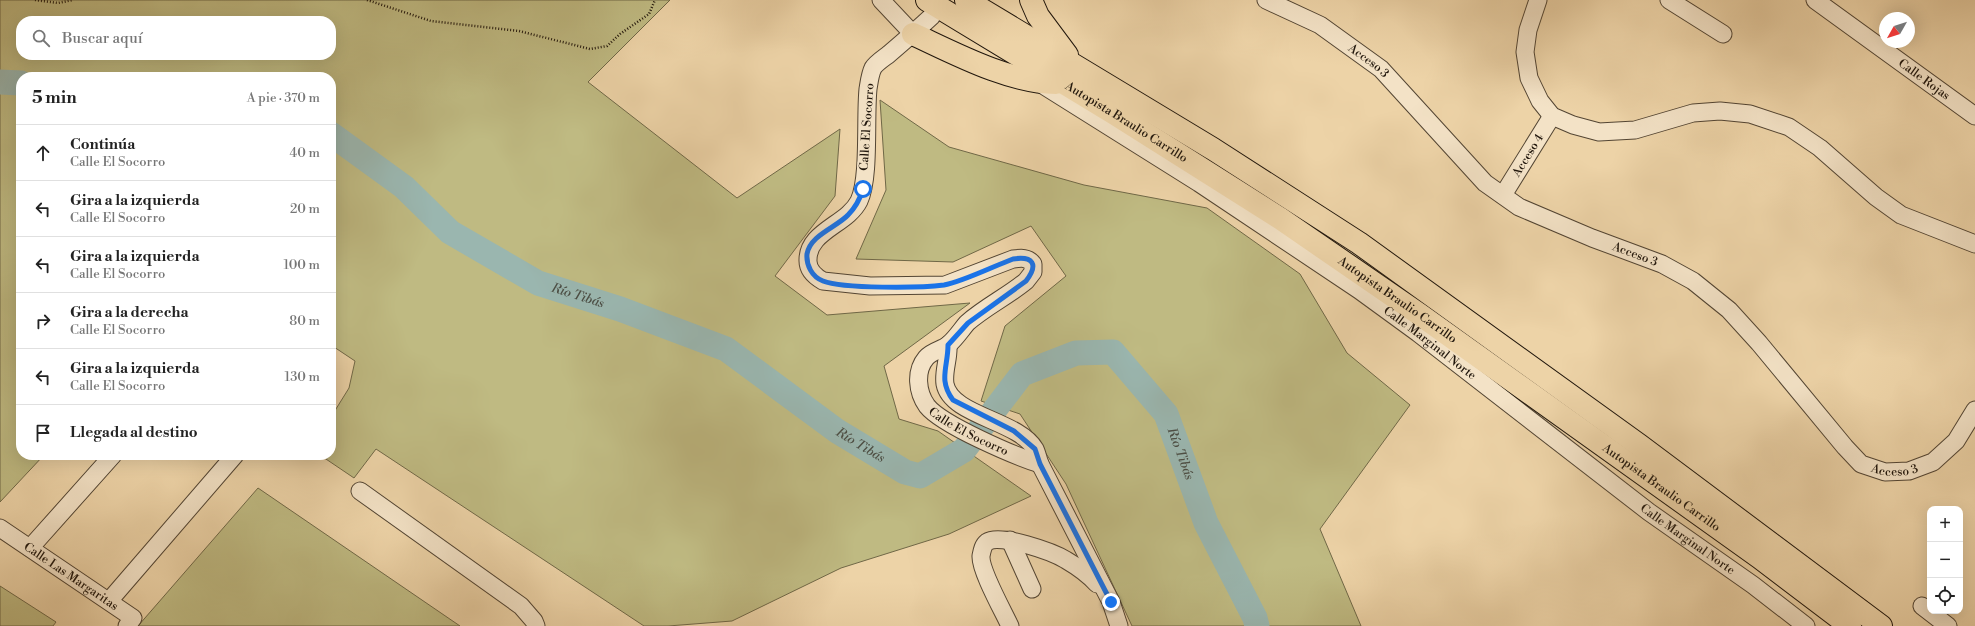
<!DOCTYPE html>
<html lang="es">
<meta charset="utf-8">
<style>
body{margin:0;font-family:"Libre Bodoni",serif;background:#f6f6f6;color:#222}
.controls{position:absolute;right:12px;bottom:12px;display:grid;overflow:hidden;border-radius:8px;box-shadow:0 4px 16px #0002}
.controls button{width:36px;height:36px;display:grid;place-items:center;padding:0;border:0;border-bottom:1px solid #e0e0e0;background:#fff;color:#222;font:20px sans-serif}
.compass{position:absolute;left:1879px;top:12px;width:36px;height:36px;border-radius:50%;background:#fff;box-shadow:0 4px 16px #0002;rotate:231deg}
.stop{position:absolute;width:12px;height:12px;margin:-9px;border:3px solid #1a73e8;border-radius:50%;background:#fff}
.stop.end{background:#1a73e8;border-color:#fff;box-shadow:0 1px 4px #0008}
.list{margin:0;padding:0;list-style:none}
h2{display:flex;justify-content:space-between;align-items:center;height:52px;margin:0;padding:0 16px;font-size:17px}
h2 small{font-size:13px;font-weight:400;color:#767676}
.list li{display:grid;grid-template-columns:26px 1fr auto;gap:12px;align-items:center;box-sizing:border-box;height:56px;padding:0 16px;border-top:1px solid #e0e0e0}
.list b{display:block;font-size:15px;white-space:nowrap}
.list p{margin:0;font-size:13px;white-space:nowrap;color:#767676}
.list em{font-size:13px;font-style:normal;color:#767676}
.icon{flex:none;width:22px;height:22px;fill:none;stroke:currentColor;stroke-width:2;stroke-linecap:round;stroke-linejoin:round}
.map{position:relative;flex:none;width:1975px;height:626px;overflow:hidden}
.search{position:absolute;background:#fff;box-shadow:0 4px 16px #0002;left:16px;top:16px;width:320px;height:44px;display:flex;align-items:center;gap:10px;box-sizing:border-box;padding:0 14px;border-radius:16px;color:#767676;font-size:15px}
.panel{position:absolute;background:#fff;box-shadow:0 4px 16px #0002;left:16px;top:72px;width:320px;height:388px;border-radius:16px}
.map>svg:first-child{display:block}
.green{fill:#bfba82;stroke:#706847;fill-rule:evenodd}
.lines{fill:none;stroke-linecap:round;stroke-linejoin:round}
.river{stroke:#9ab6af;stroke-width:25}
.minor-casing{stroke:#534533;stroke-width:19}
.highway-casing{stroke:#20160c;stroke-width:24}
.path{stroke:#20160c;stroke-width:2.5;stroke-dasharray:1 2;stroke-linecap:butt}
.minor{stroke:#f3e2c6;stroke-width:17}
.highway{stroke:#edd3a7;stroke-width:22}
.route{stroke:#1a73e8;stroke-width:5}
.labels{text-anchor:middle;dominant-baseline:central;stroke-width:3;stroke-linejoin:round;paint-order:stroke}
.street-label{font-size:12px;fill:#20160c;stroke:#f3e2c6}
.water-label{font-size:13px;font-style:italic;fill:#4b4e45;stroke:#f3e2c6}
</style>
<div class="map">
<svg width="1975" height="626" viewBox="0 0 1975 626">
<rect width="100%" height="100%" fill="#edd3a7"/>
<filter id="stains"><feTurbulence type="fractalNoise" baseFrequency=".005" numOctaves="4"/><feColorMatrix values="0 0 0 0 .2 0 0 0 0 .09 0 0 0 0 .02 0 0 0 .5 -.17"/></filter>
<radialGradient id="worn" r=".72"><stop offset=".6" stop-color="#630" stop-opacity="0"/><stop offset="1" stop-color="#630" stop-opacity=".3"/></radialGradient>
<g class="green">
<path d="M0 0H670L588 82 737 198 840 129 835 196 775 276 827 315 970 303 884 366 899 419 938 431 1031 496 949 534 841 568 732 621 668 626H644L376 449 354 478 320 455H331V417L349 388 355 361 331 345V77H21V455H44L0 502ZM21 21H331V55H21Z"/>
<path d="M880 100 949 147 1084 185 1207 208 1300 274 1347 353 1410 405 1320 529 1361 626H1132L1066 484 1020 414 981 401 1005 326 1066 276 1031 226 953 262 856 259 886 190Z"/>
<path d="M258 488 460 626H138Z"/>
<path d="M0 586 56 622 53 626H0Z"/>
</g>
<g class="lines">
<g class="river">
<path d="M0 82 21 83"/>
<path id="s1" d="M331 134 404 187 450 232 538 283 620 309 726 349 837 431 905 472 920 476 964 450 1022 374 1076 353 1113 352 1166 414 1206 523 1255 618 1257 626"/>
</g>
<defs>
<g id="minor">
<path d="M881 0 913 34"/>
<path id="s2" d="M1266 0 1320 25 1381 69 1485 183 1519 207 1592 238 1662 264 1693 281 1729 310 1759 343 1845 447 1861 464 1885 472 1909 471 1933 462 1956 441 1975 410"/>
<path d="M1538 0 1528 30 1525 52 1529 78 1540 101 1552 116 1573 125 1599 132 1635 130 1693 113 1720 111 1750 114 1789 127 1820 148 1876 197 1901 215 1975 244"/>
<path d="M1669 0 1723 34"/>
<path id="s3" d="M1815 0 1975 116"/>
<path id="s4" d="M932 16C918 29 903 42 889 54 884 58 876 63 873 68 870 74 869 83 868 89 865 118 870 178 859 201 847 225 807 231 808 261 808 271 816 277 823 281L870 286 945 285 1013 259C1021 258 1028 257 1033 264V272L1026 281C1008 296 985 307 967 323 961 330 956 338 949 344 943 350 933 350 926 358 915 371 917 392 927 406 942 425 1015 456 1040 464"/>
<path id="s5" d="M1038 82 1199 183 1359 290 1418 333 1649 512 1753 585 1806 626"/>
<path id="s6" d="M1503 195 1552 116"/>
<path d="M948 345C949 359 943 371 945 384 951 416 1018 420 1035 449 1037 453 1038 459 1040 464L1111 602 1119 626"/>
<path d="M360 491 521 606 534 621 536 626"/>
<path id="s7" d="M0 528 133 618 127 626"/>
<path d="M1010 540 1032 589"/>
<path d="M30 548 113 455"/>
<path d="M109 601 235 455"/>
<path d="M1922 606 1948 626"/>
<path d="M1010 626C1003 611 980 570 981 556 982 551 983 545 987 542 1000 533 1053 552 1066 560 1078 567 1088 574 1097 584"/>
</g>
<g id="highway">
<path id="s8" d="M927 0 1115 114 1281 219 1419 314 1759 557 1850 626"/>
<path d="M966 0 1213 149 1359 243 1639 445 1881 626"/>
<path d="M1031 0 1038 16 1067 55"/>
<path d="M913 34C956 54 1008 82 1056 83"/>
</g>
</defs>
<use href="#minor" class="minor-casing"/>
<use href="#highway" class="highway-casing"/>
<g class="path">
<path d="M35 0 58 3 73 0"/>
<path d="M367 0 431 21 519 31 590 49 607 46 620 34 649 14 655 0"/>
</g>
<use href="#minor" class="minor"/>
<use href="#highway" class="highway"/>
</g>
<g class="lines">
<path class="route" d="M863 189C860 199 856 207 848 215 837 227 810 235 807 254 806 265 812 277 823 281 843 289 921 288 944 285 962 282 994 266 1013 259 1033 256 1039 264 1026 281L968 323 948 345C948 367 938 380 953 400L1014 431 1035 449 1040 464 1111 602"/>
</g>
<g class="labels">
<g class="street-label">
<text stroke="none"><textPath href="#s2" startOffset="120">Acceso 3</textPath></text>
<text stroke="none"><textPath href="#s3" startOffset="135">Calle Rojas</textPath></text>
<text stroke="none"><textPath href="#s8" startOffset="234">Autopista Braulio Carrillo</textPath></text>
<text transform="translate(867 127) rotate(-86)">Calle El Socorro</text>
<text stroke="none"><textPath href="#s6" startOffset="47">Acceso 4</textPath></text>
<text stroke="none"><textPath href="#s2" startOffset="456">Acceso 3</textPath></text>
<text stroke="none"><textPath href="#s8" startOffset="558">Autopista Braulio Carrillo</textPath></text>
<text stroke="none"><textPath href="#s5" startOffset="471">Calle Marginal Norte</textPath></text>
<text stroke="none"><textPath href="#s4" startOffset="785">Calle El Socorro</textPath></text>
<text stroke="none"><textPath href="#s2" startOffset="804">Acceso 3</textPath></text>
<text stroke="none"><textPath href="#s8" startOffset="882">Autopista Braulio Carrillo</textPath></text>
<text stroke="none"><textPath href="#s5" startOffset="795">Calle Marginal Norte</textPath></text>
<text stroke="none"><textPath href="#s7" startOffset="86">Calle Las Margaritas</textPath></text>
</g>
<g class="water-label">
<text stroke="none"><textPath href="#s1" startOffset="298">Río Tibás</textPath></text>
<text stroke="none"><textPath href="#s1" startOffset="621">Río Tibás</textPath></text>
<text stroke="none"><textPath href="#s1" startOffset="1054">Río Tibás</textPath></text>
</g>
</g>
<rect width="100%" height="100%" filter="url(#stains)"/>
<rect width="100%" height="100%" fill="url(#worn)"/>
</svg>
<div class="controls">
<button>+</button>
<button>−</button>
<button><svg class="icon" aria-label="locate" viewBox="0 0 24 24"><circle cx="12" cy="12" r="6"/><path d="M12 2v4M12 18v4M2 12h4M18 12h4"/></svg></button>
</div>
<svg class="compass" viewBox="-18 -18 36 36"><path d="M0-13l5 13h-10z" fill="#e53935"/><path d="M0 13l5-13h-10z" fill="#767676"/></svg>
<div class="stop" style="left:863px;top:189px"></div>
<div class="stop end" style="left:1111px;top:602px"></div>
<div class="search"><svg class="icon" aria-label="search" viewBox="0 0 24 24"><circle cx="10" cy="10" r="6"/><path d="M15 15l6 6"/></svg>Buscar aquí</div>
<section class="panel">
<h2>5 min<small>A pie · 370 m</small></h2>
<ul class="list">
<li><svg class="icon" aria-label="ahead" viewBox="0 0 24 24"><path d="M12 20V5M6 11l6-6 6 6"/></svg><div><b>Continúa</b><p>Calle El Socorro</p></div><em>40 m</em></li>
<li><svg class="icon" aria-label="left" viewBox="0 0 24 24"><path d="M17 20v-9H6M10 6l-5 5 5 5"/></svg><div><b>Gira a la izquierda</b><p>Calle El Socorro</p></div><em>20 m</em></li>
<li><svg class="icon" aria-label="left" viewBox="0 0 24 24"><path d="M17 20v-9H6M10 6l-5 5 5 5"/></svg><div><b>Gira a la izquierda</b><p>Calle El Socorro</p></div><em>100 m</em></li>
<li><svg class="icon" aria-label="right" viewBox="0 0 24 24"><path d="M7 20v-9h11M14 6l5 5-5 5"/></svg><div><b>Gira a la derecha</b><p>Calle El Socorro</p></div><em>80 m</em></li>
<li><svg class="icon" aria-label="left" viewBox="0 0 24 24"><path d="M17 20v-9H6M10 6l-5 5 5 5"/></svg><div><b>Gira a la izquierda</b><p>Calle El Socorro</p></div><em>130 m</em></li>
<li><svg class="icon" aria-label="arrive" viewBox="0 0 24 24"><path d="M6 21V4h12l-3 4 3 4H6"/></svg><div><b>Llegada al destino</b></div></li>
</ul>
</section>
</div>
